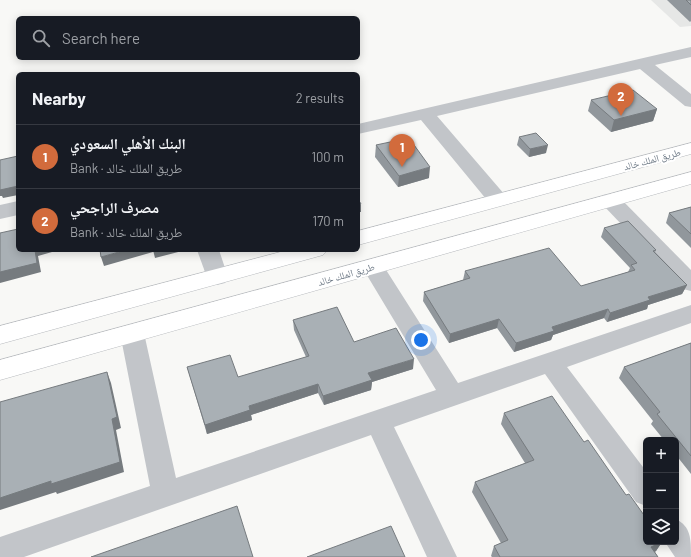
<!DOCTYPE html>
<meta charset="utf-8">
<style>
body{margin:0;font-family:Barlow,"Noto Naskh Arabic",sans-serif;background:#20242c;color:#f1f3f6}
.controls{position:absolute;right:12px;bottom:12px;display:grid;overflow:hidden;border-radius:6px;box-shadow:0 2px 10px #0003}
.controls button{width:36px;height:36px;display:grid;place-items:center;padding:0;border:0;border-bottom:1px solid #363941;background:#171b24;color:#f1f3f6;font:20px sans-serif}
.you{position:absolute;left:421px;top:340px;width:14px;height:14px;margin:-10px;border:3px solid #fff;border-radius:50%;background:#1a73e8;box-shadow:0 0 0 6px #1a73e833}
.badge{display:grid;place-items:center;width:26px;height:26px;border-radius:50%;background:#d26b3c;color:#fff;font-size:13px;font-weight:700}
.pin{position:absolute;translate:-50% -33px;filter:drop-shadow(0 1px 2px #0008)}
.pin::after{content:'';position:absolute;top:21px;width:14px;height:12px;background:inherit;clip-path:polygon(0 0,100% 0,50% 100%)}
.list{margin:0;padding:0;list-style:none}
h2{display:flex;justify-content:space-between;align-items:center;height:52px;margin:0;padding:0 16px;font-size:17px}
h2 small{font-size:13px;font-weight:400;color:#9ea1a6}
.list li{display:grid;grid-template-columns:26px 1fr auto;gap:12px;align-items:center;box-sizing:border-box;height:64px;padding:0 16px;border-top:1px solid #363941}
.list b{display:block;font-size:15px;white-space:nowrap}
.list p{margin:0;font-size:13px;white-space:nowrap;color:#9ea1a6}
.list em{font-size:13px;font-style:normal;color:#9ea1a6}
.icon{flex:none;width:22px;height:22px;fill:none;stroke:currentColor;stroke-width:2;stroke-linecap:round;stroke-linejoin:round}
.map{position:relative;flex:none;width:691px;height:557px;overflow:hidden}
.search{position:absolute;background:#171b24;box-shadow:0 2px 10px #0003;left:16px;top:16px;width:344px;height:44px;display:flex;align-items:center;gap:10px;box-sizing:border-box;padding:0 14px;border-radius:6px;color:#9ea1a6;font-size:15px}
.panel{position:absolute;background:#171b24;box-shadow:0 2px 10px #0003;left:16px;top:72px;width:344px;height:180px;border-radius:6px}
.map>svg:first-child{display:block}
.built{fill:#e6e7e6}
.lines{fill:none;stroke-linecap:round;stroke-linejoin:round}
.major-casing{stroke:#b6b9bd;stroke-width:1}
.minor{fill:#c2c5c9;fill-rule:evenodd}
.major{fill:#fff;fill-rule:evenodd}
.wall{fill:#91979c}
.shaded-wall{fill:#767b7f}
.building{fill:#a9b0b5;stroke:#767b7f}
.labels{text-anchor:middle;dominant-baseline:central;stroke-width:4;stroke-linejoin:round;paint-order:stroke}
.street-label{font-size:10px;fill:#6a7683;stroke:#fff}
</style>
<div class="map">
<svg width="691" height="557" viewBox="0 0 691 557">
<rect width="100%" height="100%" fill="#f8f8f6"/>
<path class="built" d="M651 0H691V26L680 27Z"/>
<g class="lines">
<defs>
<g id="major">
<path d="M691 143V154L358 245V231Z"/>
<path d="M691 172V184L0 380V360Z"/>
<path d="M288 250H327L323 255 0 344V326Z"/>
</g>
</defs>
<use href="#major" class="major-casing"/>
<g class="minor">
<path d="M691 47V57L655 65 691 94V107L685 106 640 69 437 116 505 195 508 200 505 205 498 206 491 205 421 120 358 134V124Z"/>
<path d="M610 194 617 195 691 270V291L683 289 603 205 600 200 603 195Z"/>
<path d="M18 201V215L0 219V205Z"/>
<path d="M197 250H219L228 277 225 283 217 285 209 283Z"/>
<path d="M373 259 381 262 458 383 691 305V323L567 367 646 471V506L636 502 545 374 394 427 457 557H427L371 435 24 557H0V537L150 486 120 333 124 327 132 324 140 327 144 333 176 478 436 390 362 267 365 262Z"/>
<path d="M676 519C691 527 691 538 691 557H675L665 542H676Z"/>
</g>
<use href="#major" class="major"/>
</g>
<g class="wall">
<path d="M667 0H691V21L690 22Z"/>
<path d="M591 100 657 109 653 121 611 132 588 111Z"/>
<path d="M519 137 546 153 529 157 517 145Z"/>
<path d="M376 145 429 178 398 187 375 157Z"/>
<path d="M691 207V248L666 223 669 213Z"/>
<path d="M604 228 656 250 655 252 687 285 682 294 648 305 647 309 607 322 604 318 553 335 551 340 514 352 497 328 449 343 423 301 424 292 463 280 465 271 581 286 628 272 630 268 601 237Z"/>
<path d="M293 320 354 342 413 369 372 382 371 390 324 405 318 393 251 415 252 420 207 434 187 367 238 377 306 357 294 330Z"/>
<path d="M691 343V474L676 455V440H664L651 424 653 421 619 378 624 367Z"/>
<path d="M504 413 584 442 662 542 656 551 655 552 658 557H492L491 556 494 546 501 543 472 492 475 482 525 463 501 424Z"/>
</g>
<g class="shaded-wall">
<path d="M657 109 653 121 611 132 614 120Z"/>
<path d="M548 145 546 153 529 157 530 149Z"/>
<path d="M430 167 429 178 398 187 399 176Z"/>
<path d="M18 186V195L3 198 2 196H0V188Z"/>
<path d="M361 204V212H358V205Z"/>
<path d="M35 250H59L38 256 41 272 0 283V272Z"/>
<path d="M126 250H152L153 252 104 266 101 257Z"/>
<path d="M153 250H186L155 258Z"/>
<path d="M687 285 682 294 648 305 647 309 607 322 610 313 648 297Z"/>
<path d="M608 309 604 318 553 335 551 340 514 352 516 343 552 327Z"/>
<path d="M499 319 497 328 449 343 450 334Z"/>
<path d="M414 359 413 369 372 382 371 390 324 405 323 396 368 373Z"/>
<path d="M107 372 111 383 121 428 116 430 124 472 57 494 56 492 0 510V498L112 419Z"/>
<path d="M318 384V393L251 415 252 420 207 434 205 425 249 406Z"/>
<path d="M662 542 656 551 645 556 651 547Z"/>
</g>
<g class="building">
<path d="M686 0H691V5Z"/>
<path d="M633 90 657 109 614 120 591 100Z"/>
<path d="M536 133 548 145 530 149 519 137Z"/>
<path d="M409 138 430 167 399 176 376 145Z"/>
<path d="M18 156V186L0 190V160Z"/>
<path d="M358 199 361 204 358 205Z"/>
<path d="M691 207V234L669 213Z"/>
<path d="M628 221 656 250 653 251 687 285 648 297 650 300 610 313 608 309 552 327 554 331 516 343 499 319 450 334 424 292 470 278 465 271 549 248 581 286 635 270 631 265 637 263 604 228Z"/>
<path d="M18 229V250H35L37 263 0 272V233Z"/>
<path d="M100 250H126L101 257Z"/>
<path d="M337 307 354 342 396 328 414 359 368 373 372 380 323 396 318 384 249 406 250 410 205 425 187 367 230 355 238 377 309 356 293 320Z"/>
<path d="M691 343V456L657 414 660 412 624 367Z"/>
<path d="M107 372 117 417 112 419 120 462 51 484V481L0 498V402Z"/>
<path d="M552 396 584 442 588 440 626 495 629 494 646 518V542H662L651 547 658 557H500L494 546 508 540 475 482 534 460 504 413Z"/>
<path d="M237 506 253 557H91Z"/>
<path d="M391 526 405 557H307Z"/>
</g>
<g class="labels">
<g class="street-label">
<text transform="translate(652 159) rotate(-15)">طريق الملك خالد</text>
<text transform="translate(346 274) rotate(-16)">طريق الملك خالد</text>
</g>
</g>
</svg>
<div class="controls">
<button>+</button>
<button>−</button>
<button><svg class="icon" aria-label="layers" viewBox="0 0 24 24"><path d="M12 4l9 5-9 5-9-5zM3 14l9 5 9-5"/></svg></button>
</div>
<div class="you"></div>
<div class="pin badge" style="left:402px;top:167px">1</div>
<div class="pin badge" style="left:621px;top:116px">2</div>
<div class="search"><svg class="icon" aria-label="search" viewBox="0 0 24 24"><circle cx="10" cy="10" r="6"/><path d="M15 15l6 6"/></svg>Search here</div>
<section class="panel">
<h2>Nearby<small>2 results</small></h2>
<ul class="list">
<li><span class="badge">1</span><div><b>البنك الأهلي السعودي</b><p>Bank · طريق الملك خالد</p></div><em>100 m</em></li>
<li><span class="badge">2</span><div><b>مصرف الراجحي</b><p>Bank · طريق الملك خالد</p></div><em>170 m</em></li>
</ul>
</section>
</div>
